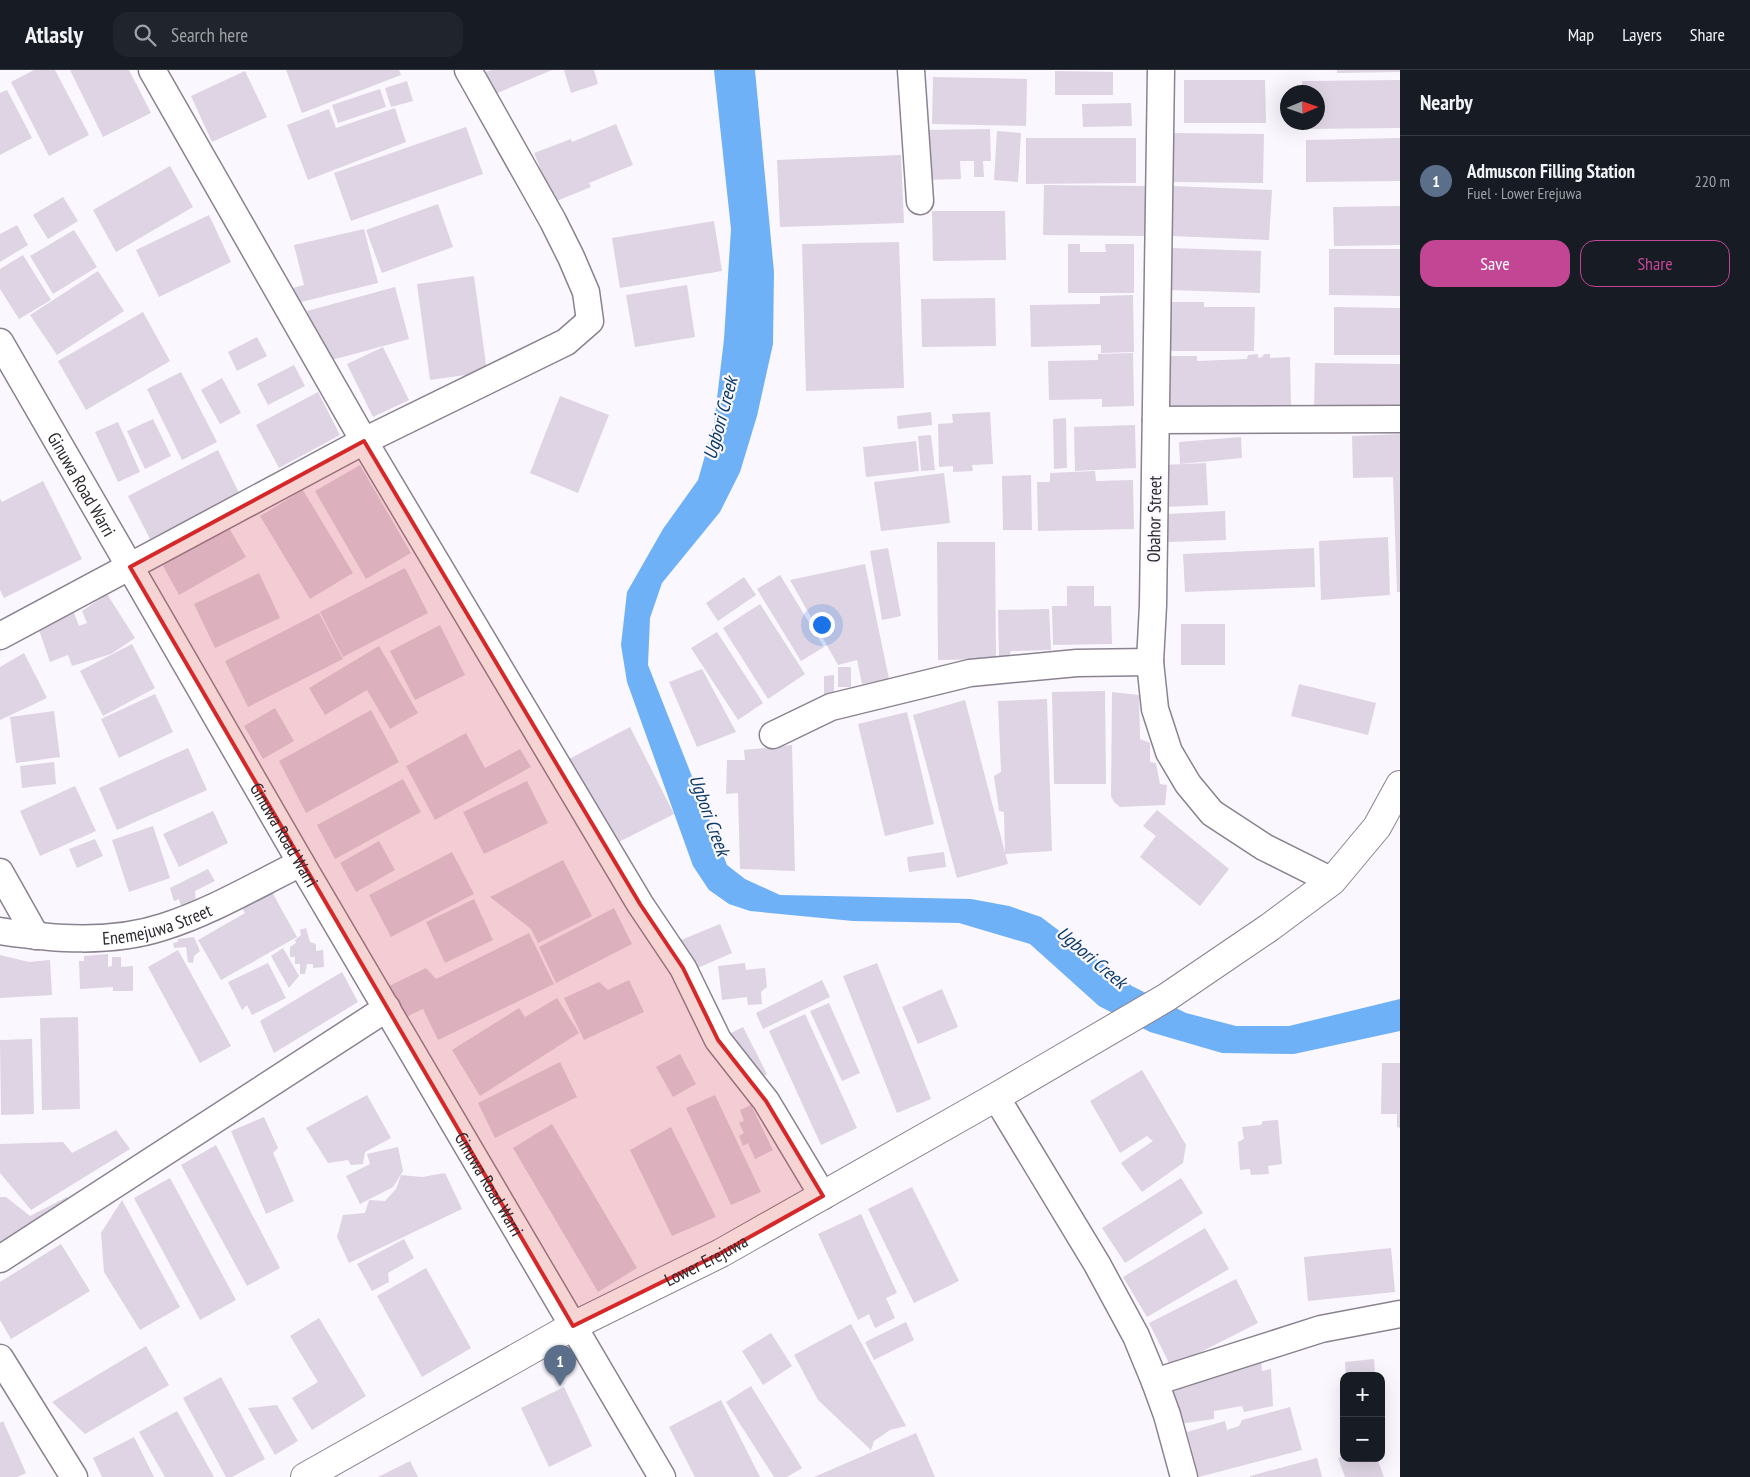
<!DOCTYPE html>
<meta charset="utf-8">
<style>
body{margin:0;font-family:"PT Sans Narrow",sans-serif;background:#20242c;color:#f1f3f6}
.controls{position:absolute;right:15px;bottom:15px;display:grid;overflow:hidden;border-radius:10px;box-shadow:0 5px 20px #0002}
.controls button{width:45px;height:45px;display:grid;place-items:center;padding:0;border:0;border-bottom:1px solid #363941;background:#171b24;color:#f1f3f6;font:25px sans-serif}
.compass{position:absolute;left:1280px;top:15px;width:45px;height:45px;border-radius:50%;background:#171b24;box-shadow:0 5px 20px #0002;rotate:88deg}
.you{position:absolute;left:821px;top:554px;width:18px;height:18px;margin:-12px;border:4px solid #fff;border-radius:50%;background:#1a73e8;box-shadow:0 0 0 8px #1a73e833}
.badge{display:grid;place-items:center;width:32px;height:32px;border-radius:50%;background:#c34695;color:#fff;font-size:16px;font-weight:700}
.pin{position:absolute;translate:-50% -41px;filter:drop-shadow(0 1px 2px #0008)}
.pin::after{content:'';position:absolute;top:26px;width:18px;height:15px;background:inherit;clip-path:polygon(0 0,100% 0,50% 100%)}
.list{margin:0;padding:0;list-style:none}
h2{display:flex;justify-content:space-between;align-items:center;height:65px;margin:0;padding:0 20px;font-size:21px}
h2 small{font-size:16px;font-weight:400;color:#9ea1a6}
.list li{display:grid;grid-template-columns:32px 1fr auto;gap:15px;align-items:center;box-sizing:border-box;height:90px;padding:0 20px;border-top:1px solid #363941}
.list b{display:block;font-size:19px;white-space:nowrap}
.list p{margin:0;font-size:16px;white-space:nowrap;color:#9ea1a6}
.list em{font-size:16px;font-style:normal;color:#9ea1a6}
.actions{display:flex;gap:10px;padding:15px 20px}
.actions a{flex:1;padding:11px 0;border:1px solid #c34695;border-radius:15px;text-align:center;font-size:18px;color:#c34695}
.actions .main{background:#c34695;color:#fff}
.icon{flex:none;width:28px;height:28px;fill:none;stroke:currentColor;stroke-width:2;stroke-linecap:round;stroke-linejoin:round}
.map{position:relative;flex:none;width:1400px;height:1407px;overflow:hidden}
header{display:flex;align-items:center;gap:30px;box-sizing:border-box;height:70px;padding:0 25px;background:#171b24;border-bottom:1px solid #363941}
header strong{font-size:24px}
nav{display:flex;gap:28px;margin-inline-start:auto;font-size:18px}
.search{width:350px;height:45px;background:#20242c;display:flex;align-items:center;gap:12px;box-sizing:border-box;padding:0 18px;border-radius:15px;color:#9ea1a6;font-size:19px}
main{display:flex}
aside{flex:1;background:#171b24}
.map>svg:first-child{display:block}
.water{fill:#6fb1f6}
.building{fill:#ded4e3}
.lines{fill:none;stroke-linecap:round;stroke-linejoin:round}
.street-casing{stroke:#8b8290;stroke-width:29}
.secondary-casing{stroke:#8b8290;stroke-width:30}
.street{stroke:#fff;stroke-width:26}
.secondary{stroke:#fff;stroke-width:28}
.marked{fill:#d62828;fill-opacity:0.2;stroke:#d62828;stroke-width:4;stroke-linejoin:round}
.labels{text-anchor:middle;dominant-baseline:central;stroke-width:4.5;stroke-linejoin:round;paint-order:stroke}
.street-label{font-size:18px;fill:#2d292f;stroke:#fbf7fe}
.water-label{font-size:19px;font-style:italic;fill:#0b3b67;stroke:#fbf7fe}
</style>
<header>
<strong>Atlasly</strong>
<div class="search"><svg class="icon" aria-label="search" viewBox="0 0 24 24"><circle cx="10" cy="10" r="6"/><path d="M15 15l6 6"/></svg>Search here</div>
<nav><a>Map</a><a>Layers</a><a>Share</a></nav>
</header>
<main>
<div class="map">
<svg width="1400" height="1407" viewBox="0 0 1400 1407">
<rect width="100%" height="100%" fill="#fbf7fe"/>
<path class="water" d="M714 0H755L774 202 773 274 757 346 740 402 720 442 662 513 650 548 648 595 727 795 745 809 780 825 971 829 1009 836 1041 847 1132 916 1186 943 1236 956H1289L1400 929V961L1294 984 1222 983 1150 962 1099 936 1030 874 959 853 853 851 750 841 729 834 709 820 693 796 627 612 621 575 627 522 663 459 698 410 714 354 724 269 731 159Z"/>
<g class="building">
<path d="M34 0H55L89 65 49 86 11 12Z"/>
<path d="M70 0H129L151 43 103 67Z"/>
<path d="M286 0H399L401 5 302 43Z"/>
<path d="M491 0H552L495 24 486 2Z"/>
<path d="M564 0H594L598 14 571 23Z"/>
<path d="M1337 0H1400V2L1337 3Z"/>
<path d="M245 1 267 47 212 72 191 26Z"/>
<path d="M1055 1 1113 2V25H1055Z"/>
<path d="M933 7 1027 9 1026 56 932 54Z"/>
<path d="M1184 10H1265L1266 53H1184Z"/>
<path d="M1400 10V58L1303 59 1302 52H1318V22H1302V11Z"/>
<path d="M407 11 413 31 391 37 385 18Z"/>
<path d="M380 19 386 37 338 53 332 35Z"/>
<path d="M7 20 32 68 0 85V23Z"/>
<path d="M1131 33 1132 56 1083 57 1082 34Z"/>
<path d="M395 38 406 72 308 110 287 55 329 39 336 58Z"/>
<path d="M616 54 633 95 589 113 591 117 554 132 534 83 571 69 572 72Z"/>
<path d="M466 57 483 104 351 151 334 103Z"/>
<path d="M990 59 991 91H983L984 107H974V91H960L961 109 923 110 922 60Z"/>
<path d="M997 61 1021 63 1018 112 994 110Z"/>
<path d="M1174 63 1264 64 1263 113 1173 112Z"/>
<path d="M1026 68H1136V113L1026 114Z"/>
<path d="M1400 68V111L1306 112V70Z"/>
<path d="M901 85 904 153 780 157 777 90Z"/>
<path d="M170 96 193 137 116 182 93 140Z"/>
<path d="M1044 115 1148 116 1147 166 1043 165Z"/>
<path d="M1173 116 1272 120 1269 170 1171 166Z"/>
<path d="M63 127 78 151 48 169 33 145Z"/>
<path d="M438 134 453 177 382 203 366 160Z"/>
<path d="M1400 136V175L1334 176 1333 137Z"/>
<path d="M932 141H1005L1006 190 933 191Z"/>
<path d="M209 145 231 192 159 227 136 180Z"/>
<path d="M714 151 722 201 620 218 612 168Z"/>
<path d="M17 155 28 175 0 192V164Z"/>
<path d="M364 159 378 213 293 234 289 219 304 215 294 175Z"/>
<path d="M74 160 97 197 53 224 30 186Z"/>
<path d="M899 172 904 318 806 321 802 174Z"/>
<path d="M1068 174H1080V182H1106L1105 174H1134V223H1068Z"/>
<path d="M1171 178 1261 181 1260 223 1170 220Z"/>
<path d="M1329 179H1400V226L1329 225Z"/>
<path d="M23 185 51 230 19 249 0 219V199Z"/>
<path d="M98 201 124 241 57 285 30 245Z"/>
<path d="M474 206 487 302 430 310 417 214Z"/>
<path d="M687 215 695 267 635 277 626 225Z"/>
<path d="M395 217 409 269 321 293 307 241Z"/>
<path d="M1133 225 1134 282 1101 283V275L1031 277 1030 235 1100 234V226Z"/>
<path d="M995 228 996 276 922 277 921 229Z"/>
<path d="M1166 232H1204V237H1255L1254 281H1166Z"/>
<path d="M1334 237 1400 238V285H1334Z"/>
<path d="M143 242 170 291 86 340 58 291Z"/>
<path d="M257 267 267 286 237 301 228 282Z"/>
<path d="M383 277 409 330 373 347 347 294Z"/>
<path d="M1133 283 1134 336 1102 337V329L1049 330 1048 291 1098 290V284Z"/>
<path d="M1258 284V288L1262 287 1264 284H1270V288L1290 287 1291 335 1168 337 1167 286H1197V291L1247 289 1248 285Z"/>
<path d="M1315 293 1400 294V343L1314 342Z"/>
<path d="M294 295 305 316 268 335 257 314Z"/>
<path d="M181 302 217 372 182 390 147 319Z"/>
<path d="M222 308 241 343 220 354 201 320Z"/>
<path d="M318 322 340 365 279 398 256 355Z"/>
<path d="M560 326 609 345 578 423 530 403Z"/>
<path d="M931 342 932 355 898 359 897 346Z"/>
<path d="M990 342 993 394 972 395 973 401 953 402V396L939 397 938 354 953 353 952 344Z"/>
<path d="M1066 348 1067 398 1054 399 1053 349Z"/>
<path d="M153 349 171 386 145 399 127 361Z"/>
<path d="M118 352 140 402 118 412 95 362Z"/>
<path d="M1135 355 1136 398 1075 401 1074 357Z"/>
<path d="M1400 364V522H1397L1393 407 1353 408 1352 366Z"/>
<path d="M931 365 935 400 921 401 918 366Z"/>
<path d="M1241 367 1242 388 1180 394 1179 372Z"/>
<path d="M916 371 919 401 866 407 863 377Z"/>
<path d="M218 380 239 423 150 469 128 426Z"/>
<path d="M1206 393 1208 435 1165 437 1163 395Z"/>
<path d="M360 395 411 483 366 509 315 421Z"/>
<path d="M1095 401 1096 411 1133 410 1134 459 1038 461 1037 412H1050V403Z"/>
<path d="M944 403 950 453 881 461 874 412Z"/>
<path d="M1031 405 1032 460H1003L1002 406Z"/>
<path d="M43 411 82 489 4 528 0 520V429L2 432Z"/>
<path d="M303 420 353 503 310 529 260 446Z"/>
<path d="M1225 441 1226 470 1168 472 1167 444Z"/>
<path d="M228 456 246 487 179 525 162 494Z"/>
<path d="M1388 467 1390 525 1321 530 1319 471Z"/>
<path d="M937 472H995L996 589 938 590Z"/>
<path d="M888 478 901 546 882 550 870 481Z"/>
<path d="M1314 478 1315 517 1185 522 1183 484Z"/>
<path d="M865 494 889 609 862 614 857 590 838 595 790 510Z"/>
<path d="M405 498 428 543 343 587 320 542Z"/>
<path d="M259 503 280 548 215 578 194 534Z"/>
<path d="M780 505 824 577 801 591 757 519Z"/>
<path d="M744 507 756 525 718 551 706 533Z"/>
<path d="M1067 516H1094V536H1111L1112 574 1053 575 1052 536H1067Z"/>
<path d="M107 524 135 568 111 584 72 596 68 585 50 592 38 557 70 532 79 556 87 553 82 541Z"/>
<path d="M760 534 805 604 768 629 723 558Z"/>
<path d="M1049 539 1051 580 1011 581 1009 587 999 588 998 540Z"/>
<path d="M319 543 343 589 248 637 225 591Z"/>
<rect x="1181" y="554" width="44" height="41"/>
<path d="M440 555 465 605 415 630 390 581Z"/>
<path d="M717 562 763 633 738 650 691 578Z"/>
<path d="M132 574 155 618 103 646 80 601Z"/>
<path d="M379 576 418 643 390 659 367 620 325 645 309 618Z"/>
<path d="M24 583 47 628 0 650V597Z"/>
<rect x="838" y="597" width="13" height="20"/>
<path d="M702 599 736 662 697 677 669 612Z"/>
<path d="M834 605V625H824V606Z"/>
<path d="M1299 614 1376 633 1368 665 1291 646Z"/>
<path d="M1105 621 1106 714H1054L1052 622Z"/>
<path d="M1112 622 1139 625 1140 669 1150 673V692L1156 693 1160 714 1167 715 1165 735 1120 737 1114 732 1111 726Z"/>
<path d="M155 624 173 662 119 688 101 649Z"/>
<path d="M1047 629 1052 781 1005 784 1004 742 999 741 994 706 1001 702 998 631Z"/>
<path d="M965 630 1008 794 957 808 913 645Z"/>
<path d="M275 638 294 671 263 689 244 656Z"/>
<path d="M371 640 399 692 306 743 279 691Z"/>
<path d="M54 641 60 687 16 693 10 647Z"/>
<path d="M907 642 934 754 885 766 858 654Z"/>
<path d="M630 657 674 744 613 775 569 689Z"/>
<path d="M466 663 485 698 520 679 531 697 435 750 406 696Z"/>
<path d="M792 675 795 801 740 799 738 723 726 724 727 690H745L744 680Z"/>
<path d="M188 678 207 720 117 760 99 718Z"/>
<path d="M54 692 56 714 22 718 20 696Z"/>
<path d="M403 709 421 742 335 789 317 755Z"/>
<path d="M527 711 548 753 484 784 463 742Z"/>
<path d="M75 716 96 761 40 786 20 741Z"/>
<path d="M1157 740 1229 799 1200 836 1140 787 1156 766 1143 756Z"/>
<path d="M213 741 228 773 179 797 163 764Z"/>
<path d="M153 756 170 808 129 822 112 770Z"/>
<path d="M95 769 103 786 77 798 69 779Z"/>
<path d="M379 771 395 800 356 822 340 793Z"/>
<path d="M452 782 474 824 391 867 369 825Z"/>
<path d="M944 782 946 797 909 802 907 787Z"/>
<path d="M563 790 592 846 538 873 531 859 490 827Z"/>
<path d="M208 799 215 811 195 821 196 834 181 836 179 829 174 831 170 818Z"/>
<path d="M268 815 297 867 221 910 198 870 245 843 238 832Z"/>
<path d="M474 829 493 870 445 893 426 852Z"/>
<path d="M614 838 632 874 556 913 539 877Z"/>
<path d="M720 854 732 883 693 900 681 870Z"/>
<path d="M306 858 310 872 316 874V881L323 880 324 897 313 898V894H307L305 904H300V894H295V887H290V877L296 873 295 870 301 865 300 860Z"/>
<path d="M529 863 554 914 438 970 423 939 402 949 387 917 426 898 436 909Z"/>
<path d="M194 867 200 881 194 886 193 893 188 892 186 877 174 878 173 873 178 872V869Z"/>
<path d="M283 878 299 906 289 918 271 886Z"/>
<path d="M178 880 231 976 200 993 148 897Z"/>
<path d="M108 884V897L112 896V887H121V897L133 896V921H113V917L80 919 79 891H84V886Z"/>
<path d="M0 885 29 892 50 890 52 925 0 928Z"/>
<path d="M268 893 286 928 252 945 247 935 242 940 228 912Z"/>
<path d="M745 893 746 900 765 898 767 917 761 922 762 934 748 935 747 927 722 930 718 896Z"/>
<path d="M877 893 931 1029 897 1043 843 906Z"/>
<path d="M342 902 358 932 274 983 260 951Z"/>
<path d="M629 910 644 942 584 970 564 928 599 912 608 920Z"/>
<path d="M822 910 830 927 763 959 756 943Z"/>
<path d="M942 919 958 957 918 974 902 937Z"/>
<path d="M557 928 579 963 480 1026 452 980 519 938 525 947Z"/>
<path d="M829 933 860 1003 842 1011 810 941Z"/>
<path d="M805 944 857 1058 821 1075 769 961Z"/>
<path d="M78 947 80 1039 42 1040 40 948Z"/>
<path d="M743 957 767 1004 753 1011 729 964Z"/>
<path d="M32 969 34 1044 1 1045 0 970Z"/>
<path d="M680 984 696 1014 673 1027 656 997Z"/>
<path d="M560 992 577 1027 495 1068 478 1033Z"/>
<path d="M1382 993H1400V1058L1397 1057V1044H1381Z"/>
<path d="M1142 1000 1186 1075 1183 1093 1142 1122 1121 1093 1153 1071 1147 1066 1120 1083 1090 1031Z"/>
<path d="M367 1025 391 1068 365 1082 363 1094 351 1095 348 1090 328 1093 306 1058Z"/>
<path d="M715 1025 761 1122 731 1135 686 1038Z"/>
<path d="M751 1035 773 1080 755 1089 748 1073 743 1076 739 1066 744 1063 739 1053 744 1051 740 1040Z"/>
<path d="M264 1047 278 1078 273 1083 294 1131 266 1144 231 1061Z"/>
<path d="M1278 1050 1282 1094 1268 1096 1269 1104 1251 1105 1250 1099 1240 1100 1238 1072 1244 1069 1242 1057 1261 1055 1263 1051Z"/>
<path d="M552 1054 637 1198 598 1222 513 1078Z"/>
<path d="M671 1057 716 1147 672 1166 630 1080Z"/>
<path d="M116 1060 130 1079 31 1140 0 1103V1074L63 1072 72 1083Z"/>
<path d="M216 1075 280 1198 247 1216 181 1095Z"/>
<path d="M398 1077 403 1101 393 1117 360 1134 346 1106 370 1094 367 1084Z"/>
<path d="M445 1103 462 1139 349 1193 337 1167 343 1145 365 1143 369 1130 385 1131 396 1119 401 1105 422 1107Z"/>
<path d="M170 1108 236 1230 200 1250 134 1128Z"/>
<path d="M1181 1108 1203 1143 1125 1193 1102 1158Z"/>
<path d="M912 1117 959 1211 914 1233 868 1139Z"/>
<path d="M0 1127H6L30 1146 67 1127 74 1136 0 1182Z"/>
<path d="M122 1130 180 1237 140 1260 104 1202 101 1163Z"/>
<path d="M861 1144 897 1223 886 1228 895 1248 875 1258 869 1244 858 1250 818 1164Z"/>
<path d="M1205 1158 1229 1199 1147 1247 1123 1207Z"/>
<path d="M404 1169 414 1188 388 1203 389 1212 372 1221 357 1194Z"/>
<path d="M61 1174 90 1221 11 1269 0 1250V1212Z"/>
<path d="M1391 1178 1395 1222 1308 1231 1304 1187Z"/>
<path d="M426 1198 471 1278 422 1307 377 1226Z"/>
<path d="M1236 1209 1258 1253 1171 1297 1149 1253Z"/>
<path d="M319 1248 366 1326 312 1360 292 1328 318 1312 290 1266Z"/>
<path d="M906 1252 914 1270 874 1290 865 1272Z"/>
<path d="M851 1254 906 1356 890 1360 874 1371 871 1380 818 1330 794 1285Z"/>
<path d="M771 1263 792 1296 763 1315 742 1281Z"/>
<path d="M146 1276 169 1315 85 1364 52 1332Z"/>
<path d="M1374 1289 1375 1306H1346L1345 1292Z"/>
<path d="M1261 1290 1262 1301 1271 1299 1273 1336 1244 1342 1242 1336 1214 1341V1349L1179 1354 1168 1315 1234 1301 1233 1294Z"/>
<path d="M221 1307 265 1389 232 1407H226L183 1328Z"/>
<path d="M751 1316 802 1398 787 1407H774L726 1332Z"/>
<path d="M564 1317 592 1376 549 1397 521 1338Z"/>
<path d="M721 1330 760 1407H695L669 1357Z"/>
<path d="M277 1335 298 1371 275 1385 248 1338Z"/>
<path d="M1290 1337 1302 1380 1199 1407 1187 1362 1225 1351 1227 1360 1239 1356 1242 1350Z"/>
<path d="M177 1341 214 1407H165L139 1362Z"/>
<path d="M3 1351 26 1403 17 1407H0V1353Z"/>
<path d="M916 1363 935 1407H814Z"/>
<path d="M134 1367 154 1407H102L93 1388Z"/>
<path d="M1344 1386V1388H1377L1384 1407H1345L1338 1388Z"/>
<path d="M1317 1388 1322 1407H1250V1406Z"/>
<path d="M410 1391 418 1407H378Z"/>
</g>
<g class="lines">
<defs>
<g id="street">
<path d="M152 0 364 371 640 834 683 898 718 970 766 1031 823 1126"/>
<path d="M911 0 920 131"/>
<path d="M1161 0 1153 535 1150 592 1155 639 1169 682 1188 714 1212 743 1264 777 1332 811"/>
<path id="s1" d="M0 272 301 793 662 1407"/>
<path d="M1156 350 1400 349"/>
<path d="M0 566 364 371 566 272 590 251 586 222 571 187 553 151 468 0"/>
<path d="M773 665 831 637 970 603 1077 593 1150 592"/>
<path d="M0 802 36 866"/>
<path id="s2" d="M0 861C53 869 111 874 163 857 211 842 256 815 301 793"/>
<path d="M996 1027 1097 1194 1136 1266 1155 1312 1167 1345 1184 1407"/>
<path d="M0 1189 387 938"/>
<path d="M0 1288 74 1407"/>
<path d="M1155 1312 1321 1259 1400 1244"/>
</g>
<g id="secondary">
<path id="s3" d="M305 1407 573 1256 721 1183 996 1027 1167 927 1270 857 1332 811 1377 757 1400 715"/>
</g>
</defs>
<use href="#street" class="street-casing"/>
<use href="#secondary" class="secondary-casing"/>
<use href="#street" class="street"/>
<use href="#secondary" class="secondary"/>
</g>
<path class="marked" d="M364 371 640 834 683 898 718 970 766 1031 823 1126 721 1183 573 1256 130 497Z"/>
<g class="labels">
<g class="street-label">
<text stroke="none"><textPath href="#s1" startOffset="164">Ginuwa Road Warri</textPath></text>
<text transform="translate(1154 449) rotate(-89)">Obahor Street</text>
<text stroke="none"><textPath href="#s1" startOffset="569">Ginuwa Road Warri</textPath></text>
<text stroke="none"><textPath href="#s2" startOffset="159">Enemejuwa Street</textPath></text>
<text stroke="none"><textPath href="#s1" startOffset="974">Ginuwa Road Warri</textPath></text>
<text stroke="none"><textPath href="#s3" startOffset="456">Lower Erejuwa</textPath></text>
</g>
<g class="water-label">
<text transform="translate(720 348) rotate(-75)">Ugbori Creek</text>
<text transform="translate(710 745) rotate(70)">Ugbori Creek</text>
<text transform="translate(1092 887) rotate(40)">Ugbori Creek</text>
</g>
</g>
</svg>
<div class="controls">
<button>+</button>
<button>−</button>
</div>
<svg class="compass" viewBox="-18 -18 36 36"><path d="M0-13l5 13h-10z" fill="#e53935"/><path d="M0 13l5-13h-10z" fill="#9ea1a6"/></svg>
<div class="you"></div>
<div class="pin badge" style="left:560px;top:1316px;background:#5c6f8a">1</div>
</div>
<aside>
<h2>Nearby<small></small></h2>
<ul class="list">
<li><span class="badge" style="background:#5c6f8a">1</span><div><b>Admuscon Filling Station</b><p>Fuel · Lower Erejuwa</p></div><em>220 m</em></li>
</ul>
<div class="actions"><a class="main">Save</a><a>Share</a></div>
</aside>
</main>
